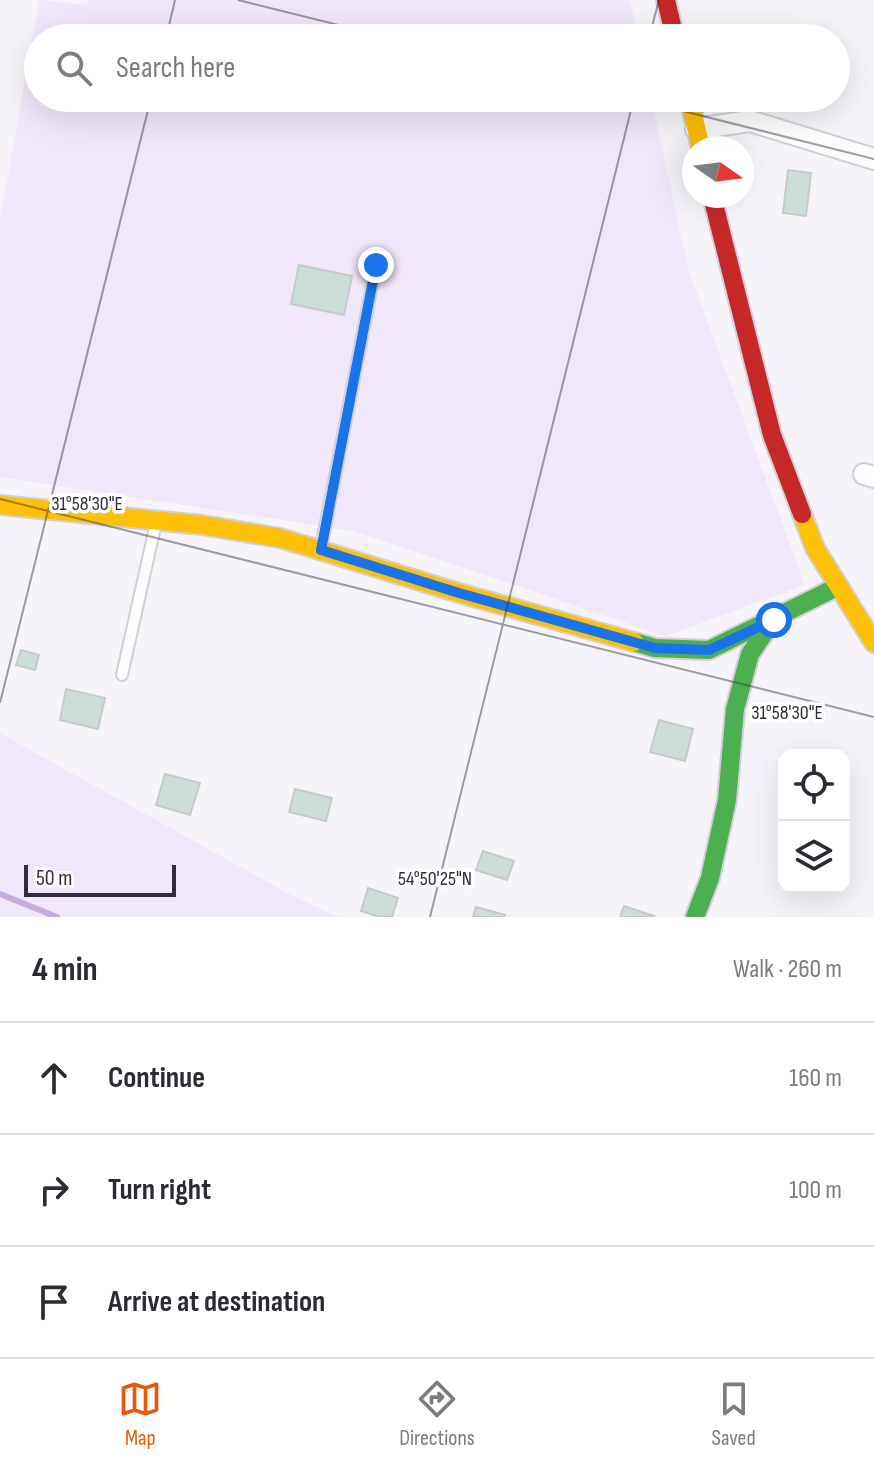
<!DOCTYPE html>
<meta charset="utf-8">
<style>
body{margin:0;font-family:"Sofia Sans Condensed",sans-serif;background:#f2f2f3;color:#2b2b33}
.controls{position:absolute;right:24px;bottom:24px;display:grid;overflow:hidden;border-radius:16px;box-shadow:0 8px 32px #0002}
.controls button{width:72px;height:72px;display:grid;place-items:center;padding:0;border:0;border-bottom:2px solid #e1e1e2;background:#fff;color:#2b2b33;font:40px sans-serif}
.compass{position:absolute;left:682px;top:136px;width:72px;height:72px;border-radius:50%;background:#fff;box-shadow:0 8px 32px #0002;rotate:104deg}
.scale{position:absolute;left:24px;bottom:20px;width:152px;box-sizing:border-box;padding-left:8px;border:4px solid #312d36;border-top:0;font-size:22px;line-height:28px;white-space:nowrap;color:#312d36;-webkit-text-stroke:6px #fff;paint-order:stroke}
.stop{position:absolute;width:24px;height:24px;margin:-18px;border:6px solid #1a73e8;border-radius:50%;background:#fff}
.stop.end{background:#1a73e8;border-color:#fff;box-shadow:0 2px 8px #0008}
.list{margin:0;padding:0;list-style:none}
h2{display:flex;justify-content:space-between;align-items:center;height:104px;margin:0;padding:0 32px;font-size:34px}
h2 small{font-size:26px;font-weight:400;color:#7c7c81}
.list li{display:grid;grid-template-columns:52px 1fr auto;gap:24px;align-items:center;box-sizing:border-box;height:112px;padding:0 32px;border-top:2px solid #e1e1e2}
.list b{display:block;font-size:30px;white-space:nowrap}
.list em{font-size:26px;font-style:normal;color:#7c7c81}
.icon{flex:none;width:44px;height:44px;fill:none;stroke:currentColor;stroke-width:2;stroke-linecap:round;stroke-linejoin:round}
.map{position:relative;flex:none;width:874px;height:917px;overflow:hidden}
.search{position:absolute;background:#fff;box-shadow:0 8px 32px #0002;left:24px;right:24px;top:24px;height:88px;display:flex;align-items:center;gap:20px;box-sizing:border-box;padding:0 28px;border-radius:44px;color:#7c7c81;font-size:30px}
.sheet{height:440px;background:#fff}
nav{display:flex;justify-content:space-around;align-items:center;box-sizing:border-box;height:112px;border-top:2px solid #e1e1e2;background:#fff;font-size:22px;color:#7c7c81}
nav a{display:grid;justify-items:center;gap:4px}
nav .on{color:#ea580c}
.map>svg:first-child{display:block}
.green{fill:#f0e7fa}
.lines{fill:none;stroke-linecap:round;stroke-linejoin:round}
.stream{stroke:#c6adde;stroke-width:6}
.building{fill:#cdddd8;stroke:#c6cbca;stroke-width:2}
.lane-casing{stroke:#d2cfd7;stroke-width:14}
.street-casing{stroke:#d2cfd7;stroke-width:24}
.fast-casing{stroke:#d2cfd7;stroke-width:22}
.slow-casing{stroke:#d2cfd7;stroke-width:22}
.jam-casing{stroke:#d2cfd7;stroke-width:22}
.lane{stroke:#fefdfe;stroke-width:10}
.street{stroke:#fefdfe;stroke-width:20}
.fast{stroke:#4caf50;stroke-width:18}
.slow{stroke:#ffc107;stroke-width:18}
.jam{stroke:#c62828;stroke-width:18}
.route{stroke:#1a73e8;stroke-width:10}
.ticks{fill:none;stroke:#312d36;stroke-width:2;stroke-opacity:0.45}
.ticks-label{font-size:20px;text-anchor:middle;fill:#312d36;stroke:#fff;stroke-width:7;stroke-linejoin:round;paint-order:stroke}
</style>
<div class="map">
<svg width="874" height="917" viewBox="0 0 874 917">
<rect width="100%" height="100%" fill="#f6f4f9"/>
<g class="green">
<path d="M39 0 87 5 88 0H630L638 38H38V98H651L689 272 805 585 665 636 354 531 0 477V221Z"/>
<path d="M0 733 287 893 338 917H0Z"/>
</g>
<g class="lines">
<path class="stream" d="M0 894 57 917"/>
</g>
<g class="building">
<path d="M788 170 811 173 806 216 783 213Z"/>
<path d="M299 265 352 276 344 315 291 304Z"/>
<path d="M21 650 39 655 35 670 16 665Z"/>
<path d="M66 689 105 698 98 729 60 720Z"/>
<path d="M659 720 693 729 685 761 650 752Z"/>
<path d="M165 774 200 783 190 815 156 805Z"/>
<path d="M295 789 332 798 326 821 289 812Z"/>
<path d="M483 851 514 861 507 880 476 870Z"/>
<path d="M368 888 398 898 392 917H380L361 911Z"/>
<path d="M624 906 654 916 653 917H620Z"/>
<path d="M476 907 505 915 504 917H473Z"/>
</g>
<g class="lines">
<defs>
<g id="lane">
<path d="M321 548 376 265"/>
<path d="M122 675 156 523"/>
</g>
<g id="street">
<path d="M696 129 750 121 874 159"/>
<path d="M864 474 874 477"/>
</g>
<g id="fast">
<path d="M634 642 655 648 709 650 837 587"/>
<path d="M695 917 710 878 727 800 735 709 750 654 772 622"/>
</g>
<g id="slow">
<path d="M689 98 701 148"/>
<path d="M0 505 202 525 280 538 459 593 634 642"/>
<path d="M802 514 815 548 874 643"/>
</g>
<g id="jam">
<path d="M666 0 675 38"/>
<path d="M712 196 772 435 802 514"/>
</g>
</defs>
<use href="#lane" class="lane-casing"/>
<use href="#street" class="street-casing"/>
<use href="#fast" class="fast-casing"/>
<use href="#slow" class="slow-casing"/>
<use href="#jam" class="jam-casing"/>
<use href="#lane" class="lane"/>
<use href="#street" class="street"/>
<use href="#fast" class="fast"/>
<use href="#slow" class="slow"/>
<use href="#jam" class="jam"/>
</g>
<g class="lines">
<path class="route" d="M376 265 321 550 459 593 655 648 709 650 774 620"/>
</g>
<path class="ticks" d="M238 0 391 38M166 38 175 0M649 38 659 0M631 98 874 159M0 499 874 717M0 703 151 98M430 917 634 98"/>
<g class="ticks-label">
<text x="87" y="510">31°58'30"E</text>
<text x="787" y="719">31°58'30"E</text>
<text x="435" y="885">54°50'25"N</text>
</g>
</svg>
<div class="controls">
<button><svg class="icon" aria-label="locate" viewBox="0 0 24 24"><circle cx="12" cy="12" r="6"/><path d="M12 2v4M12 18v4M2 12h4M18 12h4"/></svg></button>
<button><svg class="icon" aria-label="layers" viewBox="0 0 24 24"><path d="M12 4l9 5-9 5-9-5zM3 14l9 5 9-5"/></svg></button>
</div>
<svg class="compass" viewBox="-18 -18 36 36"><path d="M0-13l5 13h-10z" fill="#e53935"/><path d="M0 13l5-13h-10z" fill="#7c7c81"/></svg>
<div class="scale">50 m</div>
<div class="stop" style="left:774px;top:620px"></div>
<div class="stop end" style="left:376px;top:265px"></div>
<div class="search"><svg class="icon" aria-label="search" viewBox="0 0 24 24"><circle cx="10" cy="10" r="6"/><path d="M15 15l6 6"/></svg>Search here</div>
</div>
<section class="sheet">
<h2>4 min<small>Walk · 260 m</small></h2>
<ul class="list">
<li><svg class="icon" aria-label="ahead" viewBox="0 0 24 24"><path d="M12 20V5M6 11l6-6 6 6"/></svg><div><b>Continue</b></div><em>160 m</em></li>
<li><svg class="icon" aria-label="right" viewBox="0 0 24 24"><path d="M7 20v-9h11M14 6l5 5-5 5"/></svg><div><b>Turn right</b></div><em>100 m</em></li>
<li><svg class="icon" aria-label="arrive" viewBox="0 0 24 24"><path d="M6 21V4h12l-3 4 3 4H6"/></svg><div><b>Arrive at destination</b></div></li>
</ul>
</section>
<nav>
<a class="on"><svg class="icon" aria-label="map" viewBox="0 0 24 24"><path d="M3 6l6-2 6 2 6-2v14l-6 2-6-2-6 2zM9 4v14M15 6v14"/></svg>Map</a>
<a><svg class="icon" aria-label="directions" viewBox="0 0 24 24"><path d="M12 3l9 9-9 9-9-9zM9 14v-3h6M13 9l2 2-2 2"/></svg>Directions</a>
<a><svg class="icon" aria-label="saved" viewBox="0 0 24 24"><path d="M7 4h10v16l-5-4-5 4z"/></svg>Saved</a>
</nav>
